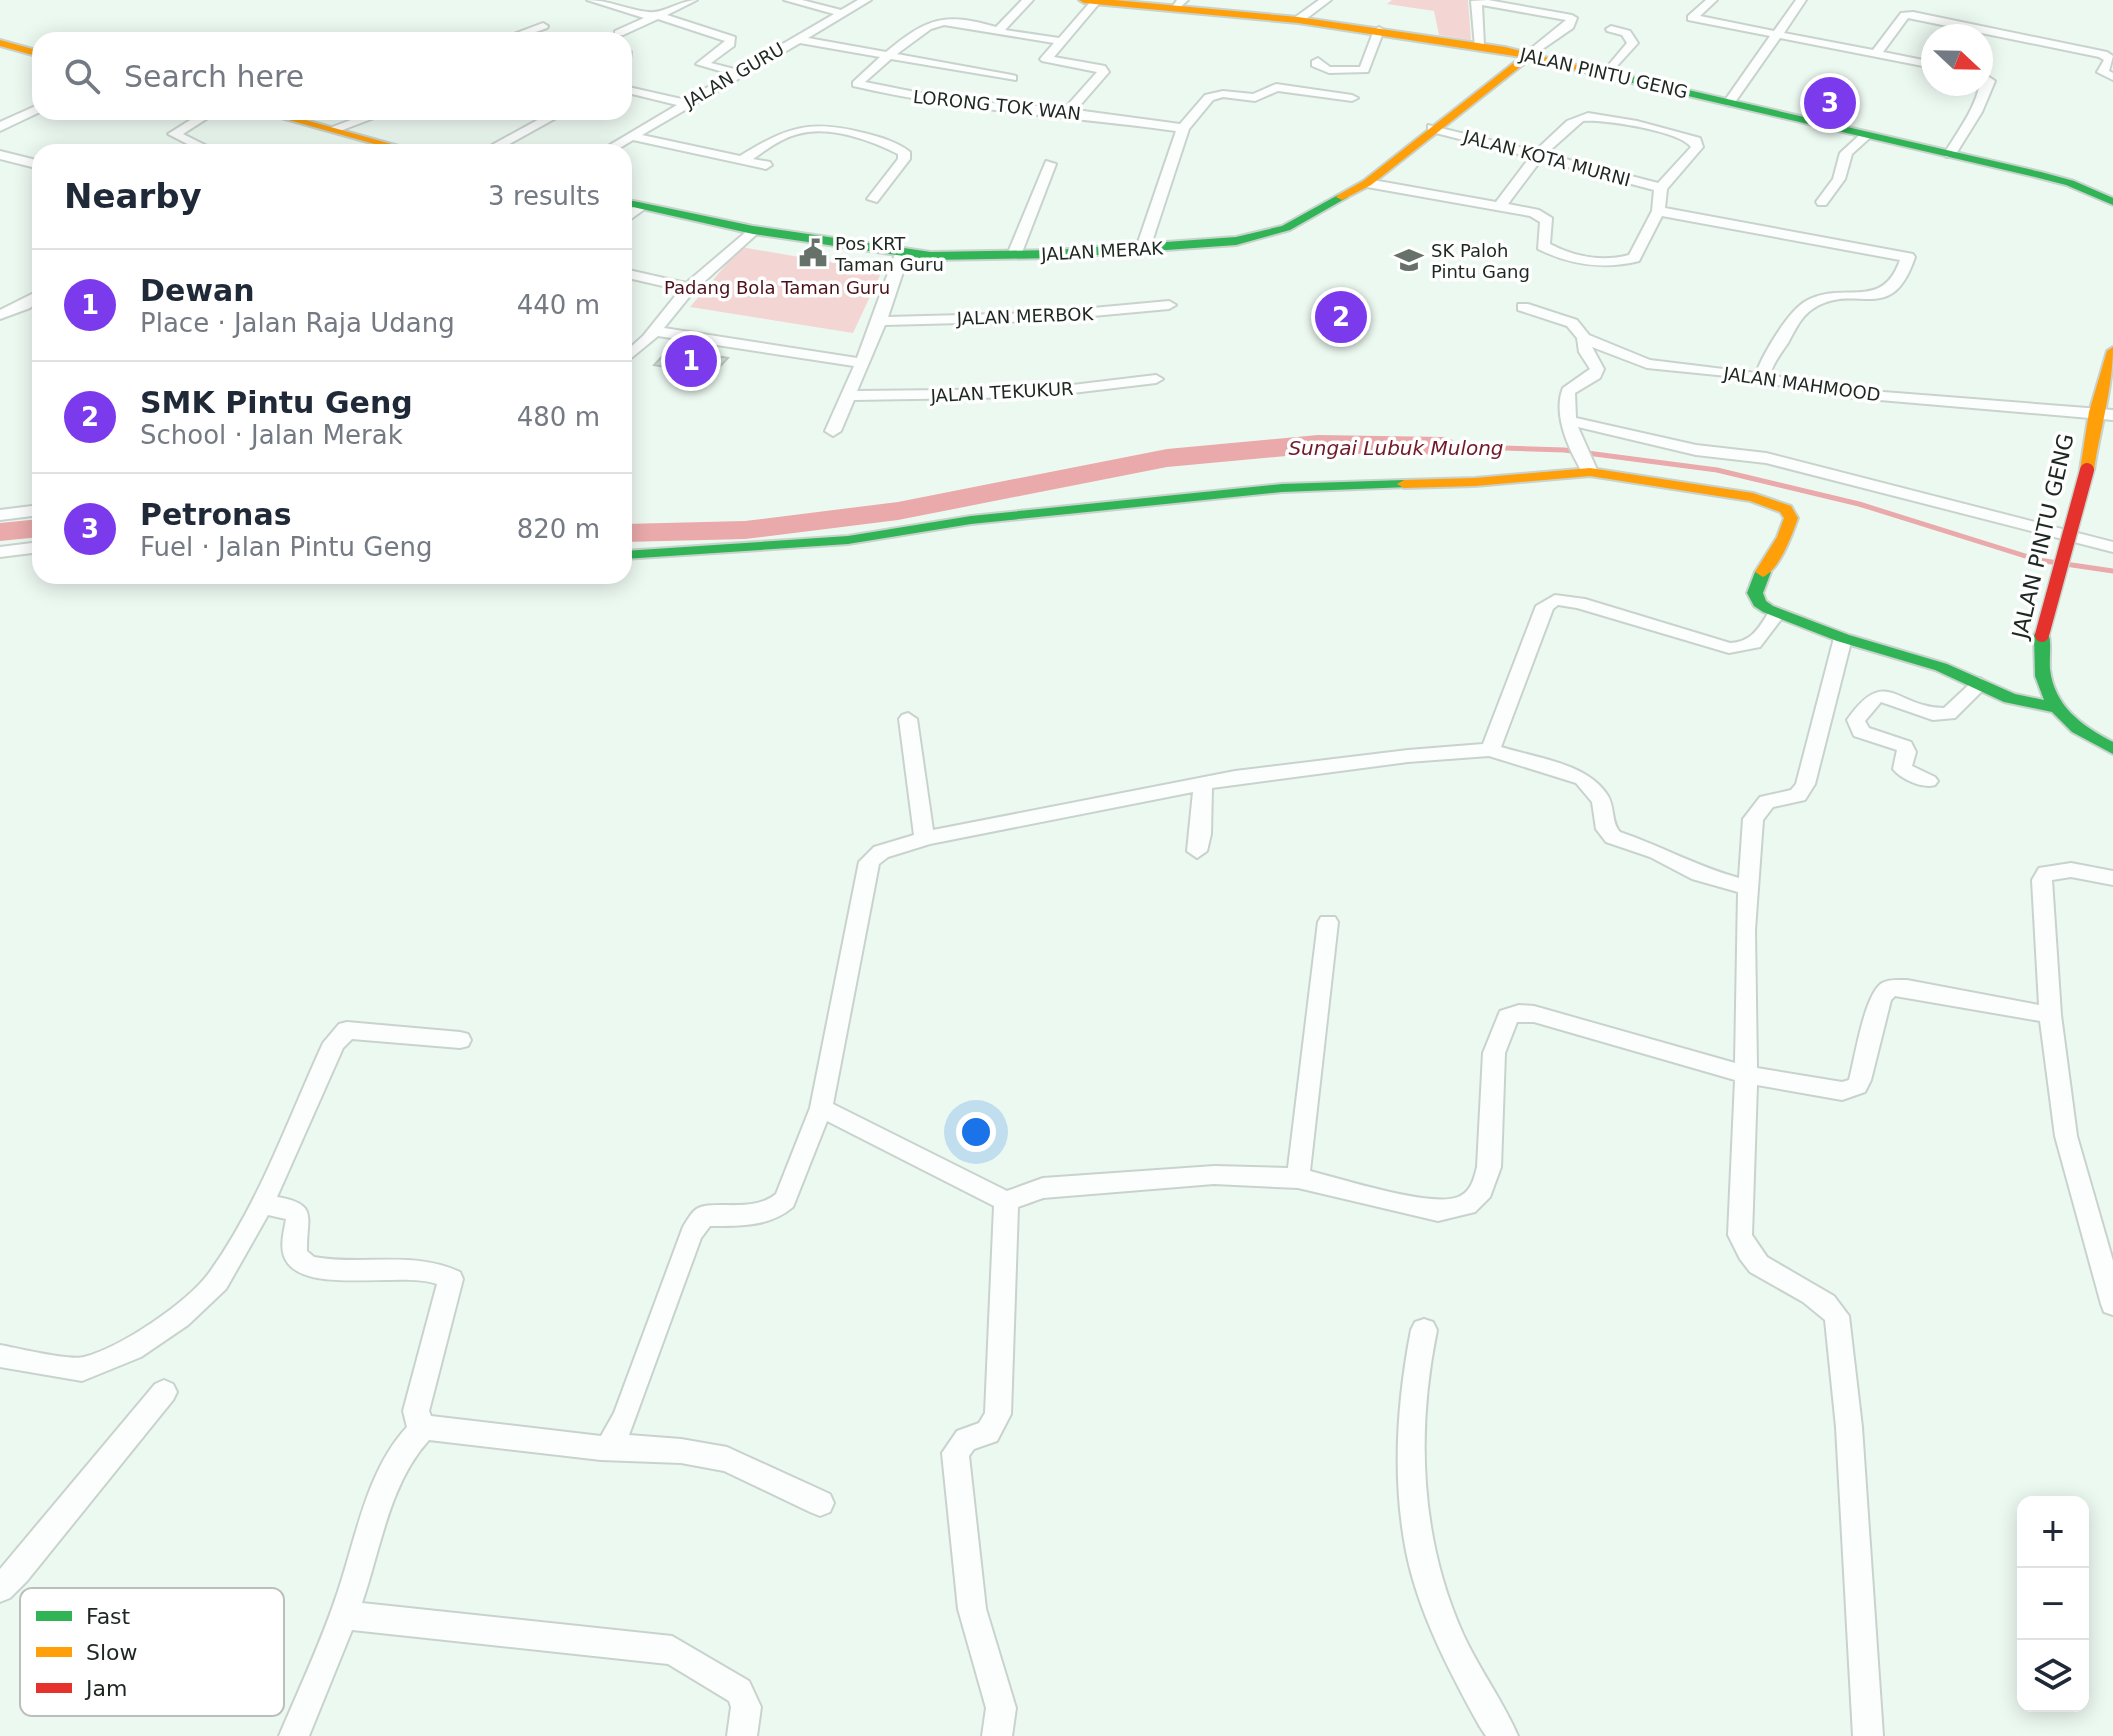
<!DOCTYPE html>
<meta charset="utf-8">
<style>
body{margin:0;font-family:"DejaVu Sans",sans-serif;background:#f6f6f7;color:#1f2937}
.controls{position:absolute;right:24px;bottom:24px;display:grid;overflow:hidden;border-radius:16px;box-shadow:0 4px 20px #0003}
.controls button{width:72px;height:72px;display:grid;place-items:center;padding:0;border:0;border-bottom:2px solid #e0e1e3;background:#fff;color:#1f2937;font:40px sans-serif}
.compass{position:absolute;left:1921px;top:24px;width:72px;height:72px;border-radius:50%;background:#fff;box-shadow:0 4px 20px #0003;rotate:112deg}
.you{position:absolute;left:976px;top:1132px;width:28px;height:28px;margin:-20px;border:6px solid #fff;border-radius:50%;background:#1a73e8;box-shadow:0 0 0 12px #1a73e833}
.badge{display:grid;place-items:center;width:52px;height:52px;border-radius:50%;background:#7c3aed;color:#fff;font-size:26px;font-weight:700}
.pin{position:absolute;translate:-50% -50%;border:4px solid #fff;box-shadow:0 2px 8px #0006}
.list{margin:0;padding:0;list-style:none}
h2{display:flex;justify-content:space-between;align-items:center;height:104px;margin:0;padding:0 32px;font-size:34px}
h2 small{font-size:26px;font-weight:400;color:#747a83}
.list li{display:grid;grid-template-columns:52px 1fr auto;gap:24px;align-items:center;box-sizing:border-box;height:112px;padding:0 32px;border-top:2px solid #e0e1e3}
.list b{display:block;font-size:30px;white-space:nowrap}
.list p{margin:0;font-size:26px;white-space:nowrap;color:#747a83}
.list em{font-size:26px;font-style:normal;color:#747a83}
.icon{flex:none;width:44px;height:44px;fill:none;stroke:currentColor;stroke-width:2;stroke-linecap:round;stroke-linejoin:round}
.map{position:relative;flex:none;width:2113px;height:1736px;overflow:hidden}
.search{position:absolute;background:#fff;box-shadow:0 4px 20px #0003;left:32px;top:32px;width:600px;height:88px;display:flex;align-items:center;gap:20px;box-sizing:border-box;padding:0 28px;border-radius:24px;color:#747a83;font-size:30px}
.panel{position:absolute;background:#fff;box-shadow:0 4px 20px #0003;left:32px;top:144px;width:600px;height:440px;border-radius:24px}
.map>svg:first-child{display:block}
.green{fill:#f3d6d3}
.lines{fill:none;stroke-linecap:round;stroke-linejoin:round}
.stream{stroke:#eaa9aa;stroke-width:5}
.river{fill:#eaa9aa;fill-rule:evenodd}
.building{fill:#cfe8da;stroke:#bfc9c3;stroke-width:2}
.street-casing{stroke:#c9d3cd;stroke-width:4}
.fast-casing{stroke:#c9d3cd;stroke-width:4}
.slow-casing{stroke:#c9d3cd;stroke-width:4}
.street{fill:#fcfefd;fill-rule:evenodd}
.fast{fill:#30b455;fill-rule:evenodd}
.slow{fill:#ff9f0a;fill-rule:evenodd}
.jam-bridge-casing{stroke:#c9d3cd;stroke-width:17;stroke-linecap:butt}
.jam-bridge{stroke:#e5322d;stroke-width:14}
.labels{text-anchor:middle;dominant-baseline:central;stroke-width:7;stroke-linejoin:round;paint-order:stroke}
.far-street-label{font-size:18px;fill:#1e2822;stroke:#fff}
.far-poi-label{font-size:18px;fill:#1e2822;stroke:#fff;text-anchor:start}
.far-park-label{font-size:18px;fill:#4d1019;stroke:#fff}
.far-water-label{font-size:20px;font-style:italic;fill:#711927;stroke:#fff}
.street-label{font-size:22px;fill:#1e2822;stroke:#fff}
.key{fill:#fff;stroke:#bcbebd;stroke-width:2}
.key-label{font-size:22px;fill:#1e2822}
</style>
<div class="map">
<svg width="2113" height="1736" viewBox="0 0 2113 1736">
<rect width="100%" height="100%" fill="#ecf9f1"/>
<g class="green">
<path d="M1392 0H1468L1471 40 1439 35 1434 11 1387 4Z"/>
<path d="M741 247 882 271 853 333 690 307Z"/>
</g>
<g class="lines">
<path class="stream" d="M1443 446 1564 450 1717 470 1859 504 2038 560 2113 571"/>
<g class="river">
<path d="M1318 435 1443 437 1453 440 1458 446 1453 452 1443 455 1318 453 1167 467 898 520 745 539 624 542V524L745 521 898 502 1167 449Z"/>
<path d="M40 519V537L0 541V523Z"/>
</g>
</g>
<path class="building" d="M670 348 728 358 712 375 654 365Z"/>
<g class="lines">
<defs>
<g id="street">
<path d="M587 0C609 0 627 10 649 12 664 14 680 0 697 0L667 15 735 37 734 46 711 63 738 70 834 14 784 0H802L841 10 858 0H871L808 38 886 52C927 18 944 12 996 27L1022 0H1033L1005 30 1059 38 1092 0H1102L1054 57 1105 66 1109 72 1076 110 1180 124 1205 95 1223 91 1253 94 1276 84 1352 95 1358 98 1352 101 1278 91 1255 101 1223 97 1213 100 1189 129 1150 248 1143 252 1136 248 1176 131C1068 116 959 111 853 86V82L880 57 800 43 642 135 740 156C787 127 810 119 864 133 880 137 898 142 910 152V159L877 202 867 199 898 159V154C870 140 829 125 798 134 782 138 767 149 753 159L770 162 772 165 766 169 633 140 613 152H598L677 105 624 92V86L686 100 730 74 696 64 725 41 658 19 623 35H615V31L644 18ZM944 25 1054 43 1040 59 1042 61 1097 72 1065 108 960 101 865 82 891 59 1016 80V76L1012 75 897 54 931 29Z"/>
<path d="M1177 0H1188L1177 10 1172 7Z"/>
<path d="M1319 0H1331L1302 22H1294V18Z"/>
<path d="M1488 0 1572 15 1577 18 1573 28 1528 59 1522 56 1524 54 1566 20 1482 5 1484 45 1475 47 1471 1Z"/>
<path d="M1706 0H1717L1700 16 1774 31 1796 0H1806L1784 33 1873 50 1901 13 1913 12 2107 52 2113 56 2109 71 2113 73V80L2097 72 2104 60 2099 57 1908 18 1883 52 1933 62V68L1780 38 1733 105 1729 106 1723 103 1770 36 1688 20V16Z"/>
<path d="M543 23 548 26 547 28 513 40H498Z"/>
<path d="M1611 26 1630 31 1638 43 1607 77 1601 74 1627 43 1622 35 1607 31 1606 29Z"/>
<path d="M1379 27 1384 30 1368 72 1329 73 1312 66V61L1318 58 1330 67H1360L1374 30Z"/>
<path d="M624 49 631 52 630 59 624 62Z"/>
<path d="M1981 72 1995 81 1982 112 1954 157H1946L1944 154C1960 128 1981 101 1981 72Z"/>
<path d="M40 104V112L0 131V122Z"/>
<path d="M203 112H217L183 134 219 152H203L168 134Z"/>
<path d="M372 112H390L337 132 327 129Z"/>
<path d="M552 112H567L502 148 492 145Z"/>
<path d="M1588 113 1637 121 1700 138 1703 147 1667 189 1665 208 1913 254 1915 257C1891 328 1857 281 1814 308 1801 316 1795 330 1788 343 1781 353 1773 363 1770 375L1845 389 2113 410V420L1845 397 1727 376 1647 368 1592 347 1604 369 1600 378 1575 393 1576 418 1696 445 1766 453 2113 542V552L1766 463 1696 455 1578 427 1598 472 1596 475H1584C1570 452 1552 415 1563 388L1590 369 1579 352 1577 338 1567 326 1518 310V304H1528L1577 320 1589 335 1650 360 1756 373C1763 354 1788 311 1806 301 1844 280 1882 312 1900 260L1662 216 1639 261C1603 270 1571 265 1538 249L1540 222 1530 216 1367 187 1361 183 1367 179 1496 202 1530 157 1428 131V125L1535 151 1567 121ZM1583 121C1604 119 1680 131 1691 147L1658 183 1546 154ZM1541 160 1654 190 1652 211 1629 255C1602 262 1575 257 1550 244L1552 218 1539 210 1508 204Z"/>
<path d="M1864 131 1874 134 1852 154 1845 179 1826 205H1818L1816 202 1833 179 1840 153Z"/>
<path d="M0 151 40 161V169L0 159Z"/>
<path d="M1046 161 1056 164 1021 255 1009 258 1007 255Z"/>
<path d="M639 203 649 206 624 224V214Z"/>
<path d="M753 226 759 230 758 233 694 291 664 328 857 358 895 254 902 250 909 254 888 317 1038 313 1169 301 1176 305 1169 309 1038 321 885 325 857 391 1039 389 1156 375 1163 379 1156 383 1039 397 854 400 841 431 833 436 825 431 854 366 658 336 624 364V353L643 336 680 290 624 277V269L686 283Z"/>
<path d="M40 290V300L30 308 0 319V310Z"/>
<path d="M40 505V515L0 520V510Z"/>
<path d="M40 542V552L0 557V547Z"/>
<path d="M1555 595 1585 599 1730 643C1753 642 1759 627 1771 609L1777 608 1786 613 1760 647 1729 653 1577 608 1558 605 1553 609 1501 747C1536 758 1588 763 1608 796 1615 808 1611 822 1620 832 1661 846 1698 867 1739 878L1743 819 1760 797 1791 790 1796 784 1834 638 1843 633 1852 638 1815 784 1805 800 1773 807 1763 820 1755 930 1757 1068 1842 1082 1849 1080C1855 1058 1864 995 1882 983 1889 979 1899 980 1907 980L2039 1005 2032 880 2039 868 2071 863 2113 871V885L2071 877 2052 880 2061 1015 2077 1136 2113 1261V1315L2104 1312 2101 1304 2055 1136 2040 1021 1895 996 1891 1000 1871 1080 1865 1092 1842 1100 1757 1085 1752 1235 1767 1257 1834 1296 1849 1316 1862 1427 1883 1736H1853L1836 1427 1825 1320 1803 1302 1750 1272 1740 1259 1728 1235 1735 1080 1534 1022H1517L1505 1053 1501 1167 1490 1197 1475 1212 1438 1221 1298 1188 1214 1184 1043 1198 1018 1207 1011 1414 997 1441 974 1449 969 1456 986 1609 1016 1708 1012 1736H982L986 1708 958 1609 942 1453 957 1431 979 1423 985 1413 994 1206 827 1121 793 1207C769 1227 740 1226 710 1226L701 1238 629 1435 681 1439 727 1447 830 1494 834 1503 830 1512 820 1516 810 1512 724 1471 681 1463 601 1460 429 1440C389 1484 381 1548 362 1603L672 1636 749 1681 761 1707 757 1736H727L731 1707 729 1701 668 1664 352 1630 309 1736H279C298 1691 319 1647 335 1600 355 1544 365 1472 407 1427L403 1411 437 1284C401 1270 299 1298 284 1256 280 1245 284 1231 286 1219L268 1215 226 1289 188 1325 141 1357 82 1381 0 1367V1345C17 1348 70 1361 84 1357 120 1348 187 1303 209 1273 259 1204 288 1119 323 1043L339 1024 347 1022 460 1032 468 1034 471 1040 468 1046 460 1048 352 1039 343 1048 277 1197C320 1204 306 1218 307 1251L314 1257C363 1266 412 1250 460 1272L463 1279 429 1411 431 1416 601 1436 614 1413 683 1227C686 1222 690 1215 694 1211 709 1197 750 1215 776 1194L810 1108 859 862 874 847 914 835 899 719 902 715 908 713 917 719 933 830 1235 771 1408 750 1483 744 1536 606ZM1489 756 1576 783 1592 802 1596 829 1606 842 1650 857 1692 879 1738 892 1735 1063 1534 1006 1519 1005 1500 1011 1483 1053 1477 1167C1474 1179 1471 1192 1458 1197 1432 1208 1342 1179 1310 1171L1338 922 1335 917H1321L1318 922 1288 1168 1214 1166 1043 1178 1007 1191 833 1104 879 864 888 857 930 844 1193 792 1187 851 1197 858 1207 851 1211 834 1212 788 1408 762Z"/>
<path d="M1980 678 1989 684 1955 718 1933 720 1881 702 1865 721 1869 728 1911 742 1916 752 1912 766 1935 777 1938 781 1935 785C1922 789 1901 779 1893 769L1897 750 1854 736 1847 720C1886 664 1896 708 1944 708L1974 680Z"/>
<path d="M1424 1319 1433 1322 1437 1330C1416 1432 1420 1538 1463 1634 1479 1669 1503 1701 1518 1736H1486L1480 1727C1450 1673 1418 1612 1406 1551 1392 1479 1397 1402 1411 1330L1415 1322Z"/>
<path d="M164 1380 173 1384 177 1392 173 1400 27 1581 10 1598 0 1602V1569L155 1384Z"/>
</g>
<g id="fast">
<path d="M1615 73 2041 172 2074 181 2113 198V205L2066 185 2035 177 1611 78V74Z"/>
<path d="M1338 195 1348 197 1290 230 1236 245 1055 258 931 260 753 234 624 205V199L753 226 931 252 1055 250 1236 237 1282 226Z"/>
<path d="M1404 480 1409 481V487L1282 492 971 524 848 544 624 559V551L848 536 971 516 1282 484Z"/>
<path d="M1763 567 1771 572 1763 593 1766 601 1773 606 1849 635 1947 664 2015 694 2044 700 2035 676 2034 635 2036 632H2048C2052 642 2049 657 2050 669 2054 706 2082 726 2113 742V754L2072 732 2052 712 2004 702 1935 670 1837 641 1763 612 1754 606 1747 593 1755 572Z"/>
</g>
<g id="slow">
<path d="M1079 0H1114L1298 17 1505 47 1620 76 1615 79 1530 59 1371 185 1342 200 1336 197 1338 195 1363 181 1521 57 1298 23 1084 3Z"/>
<path d="M0 40 40 51V57L0 46Z"/>
<path d="M260 112H277L420 152H403Z"/>
<path d="M2113 347C2113 387 2100 430 2094 470L2087 474 2080 470 2089 412 2107 351Z"/>
<path d="M1590 468 1753 493 1791 506 1798 518C1792 535 1780 569 1763 577L1755 572 1777 537 1784 518 1780 512 1750 501 1590 476 1475 486 1404 488 1397 484 1404 480 1475 478Z"/>
</g>
</defs>
<use href="#street" class="street-casing"/>
<use href="#fast" class="fast-casing"/>
<use href="#slow" class="slow-casing"/>
<use href="#street" class="street"/>
<use href="#fast" class="fast"/>
<use href="#slow" class="slow"/>
<defs>
<path id="jam-bridge" d="M2042 635 2087 470"/>
</defs>
<use href="#jam-bridge" class="jam-bridge-casing"/>
<use href="#jam-bridge" class="jam-bridge"/>
</g>
<defs>
<symbol id="civic-bare" viewBox="-9 -9 18 18"><path d="M-.6-6.5H3V-4.5H.6V-3L4-1V1h2V6H-6V1h2V-1L-.6-3ZM-1.2 2.5V6h2.4V2.5Z" fill="#66716a" stroke="#fff" stroke-width="2.5" paint-order="stroke"/></symbol>
<symbol id="school-bare" viewBox="-9 -9 18 18"><path d="M0-5L7-2L0 1L-7-2ZM-4 1L0 2.5L4 1V4Q0 6-4 4Z" fill="#66716a" stroke="#fff" stroke-width="2.5" paint-order="stroke"/></symbol>
</defs>
<g fill-rule="evenodd">
<use href="#civic-bare" x="793" y="233" width="40" height="40"/>
<use href="#school-bare" x="1389" y="240" width="40" height="40"/>
</g>
<g class="labels">
<g class="far-street-label">
<text transform="translate(1604 73) rotate(13)">JALAN PINTU GENG</text>
<text transform="translate(734 75) rotate(-30)">JALAN GURU</text>
<text transform="translate(997 105) rotate(6)">LORONG TOK WAN</text>
<text transform="translate(1547 158) rotate(15)">JALAN KOTA MURNI</text>
<text transform="translate(1102 251) rotate(-3)">JALAN MERAK</text>
<text transform="translate(1025 316) rotate(-2)">JALAN MERBOK</text>
<text transform="translate(1802 384) rotate(8)">JALAN MAHMOOD</text>
<text transform="translate(1002 392) rotate(-3)">JALAN TEKUKUR</text>
</g>
<g class="far-poi-label">
<text x="835" y="243">Pos KRT<tspan x="835" dy="21">Taman Guru</tspan></text>
<text x="1431" y="250">SK Paloh<tspan x="1431" dy="21">Pintu Gang</tspan></text>
</g>
<g class="far-park-label">
<text x="777" y="287">Padang Bola Taman Guru</text>
</g>
<g class="far-water-label">
<text x="1396" y="448">Sungai Lubuk Mulong</text>
</g>
<g class="street-label">
<text transform="translate(2043 536) rotate(-77)">JALAN PINTU GENG</text>
</g>
</g>
<rect x="20" y="1588" width="264" height="128" rx="12" class="key"/>
<rect x="36" y="1611" width="36" height="10" fill="#30b455"/>
<rect x="36" y="1647" width="36" height="10" fill="#ff9f0a"/>
<rect x="36" y="1683" width="36" height="10" fill="#e5322d"/>
<g class="key-label">
<text x="86" y="1624">Fast</text>
<text x="86" y="1660">Slow</text>
<text x="86" y="1696">Jam</text>
</g>
</svg>
<div class="controls">
<button>+</button>
<button>−</button>
<button><svg class="icon" aria-label="layers" viewBox="0 0 24 24"><path d="M12 4l9 5-9 5-9-5zM3 14l9 5 9-5"/></svg></button>
</div>
<svg class="compass" viewBox="-18 -18 36 36"><path d="M0-13l5 13h-10z" fill="#e53935"/><path d="M0 13l5-13h-10z" fill="#747a83"/></svg>
<div class="you"></div>
<div class="pin badge" style="left:691px;top:361px">1</div>
<div class="pin badge" style="left:1341px;top:317px">2</div>
<div class="pin badge" style="left:1830px;top:103px">3</div>
<div class="search"><svg class="icon" aria-label="search" viewBox="0 0 24 24"><circle cx="10" cy="10" r="6"/><path d="M15 15l6 6"/></svg>Search here</div>
<section class="panel">
<h2>Nearby<small>3 results</small></h2>
<ul class="list">
<li><span class="badge">1</span><div><b>Dewan</b><p>Place · Jalan Raja Udang</p></div><em>440 m</em></li>
<li><span class="badge">2</span><div><b>SMK Pintu Geng</b><p>School · Jalan Merak</p></div><em>480 m</em></li>
<li><span class="badge">3</span><div><b>Petronas</b><p>Fuel · Jalan Pintu Geng</p></div><em>820 m</em></li>
</ul>
</section>
</div>
